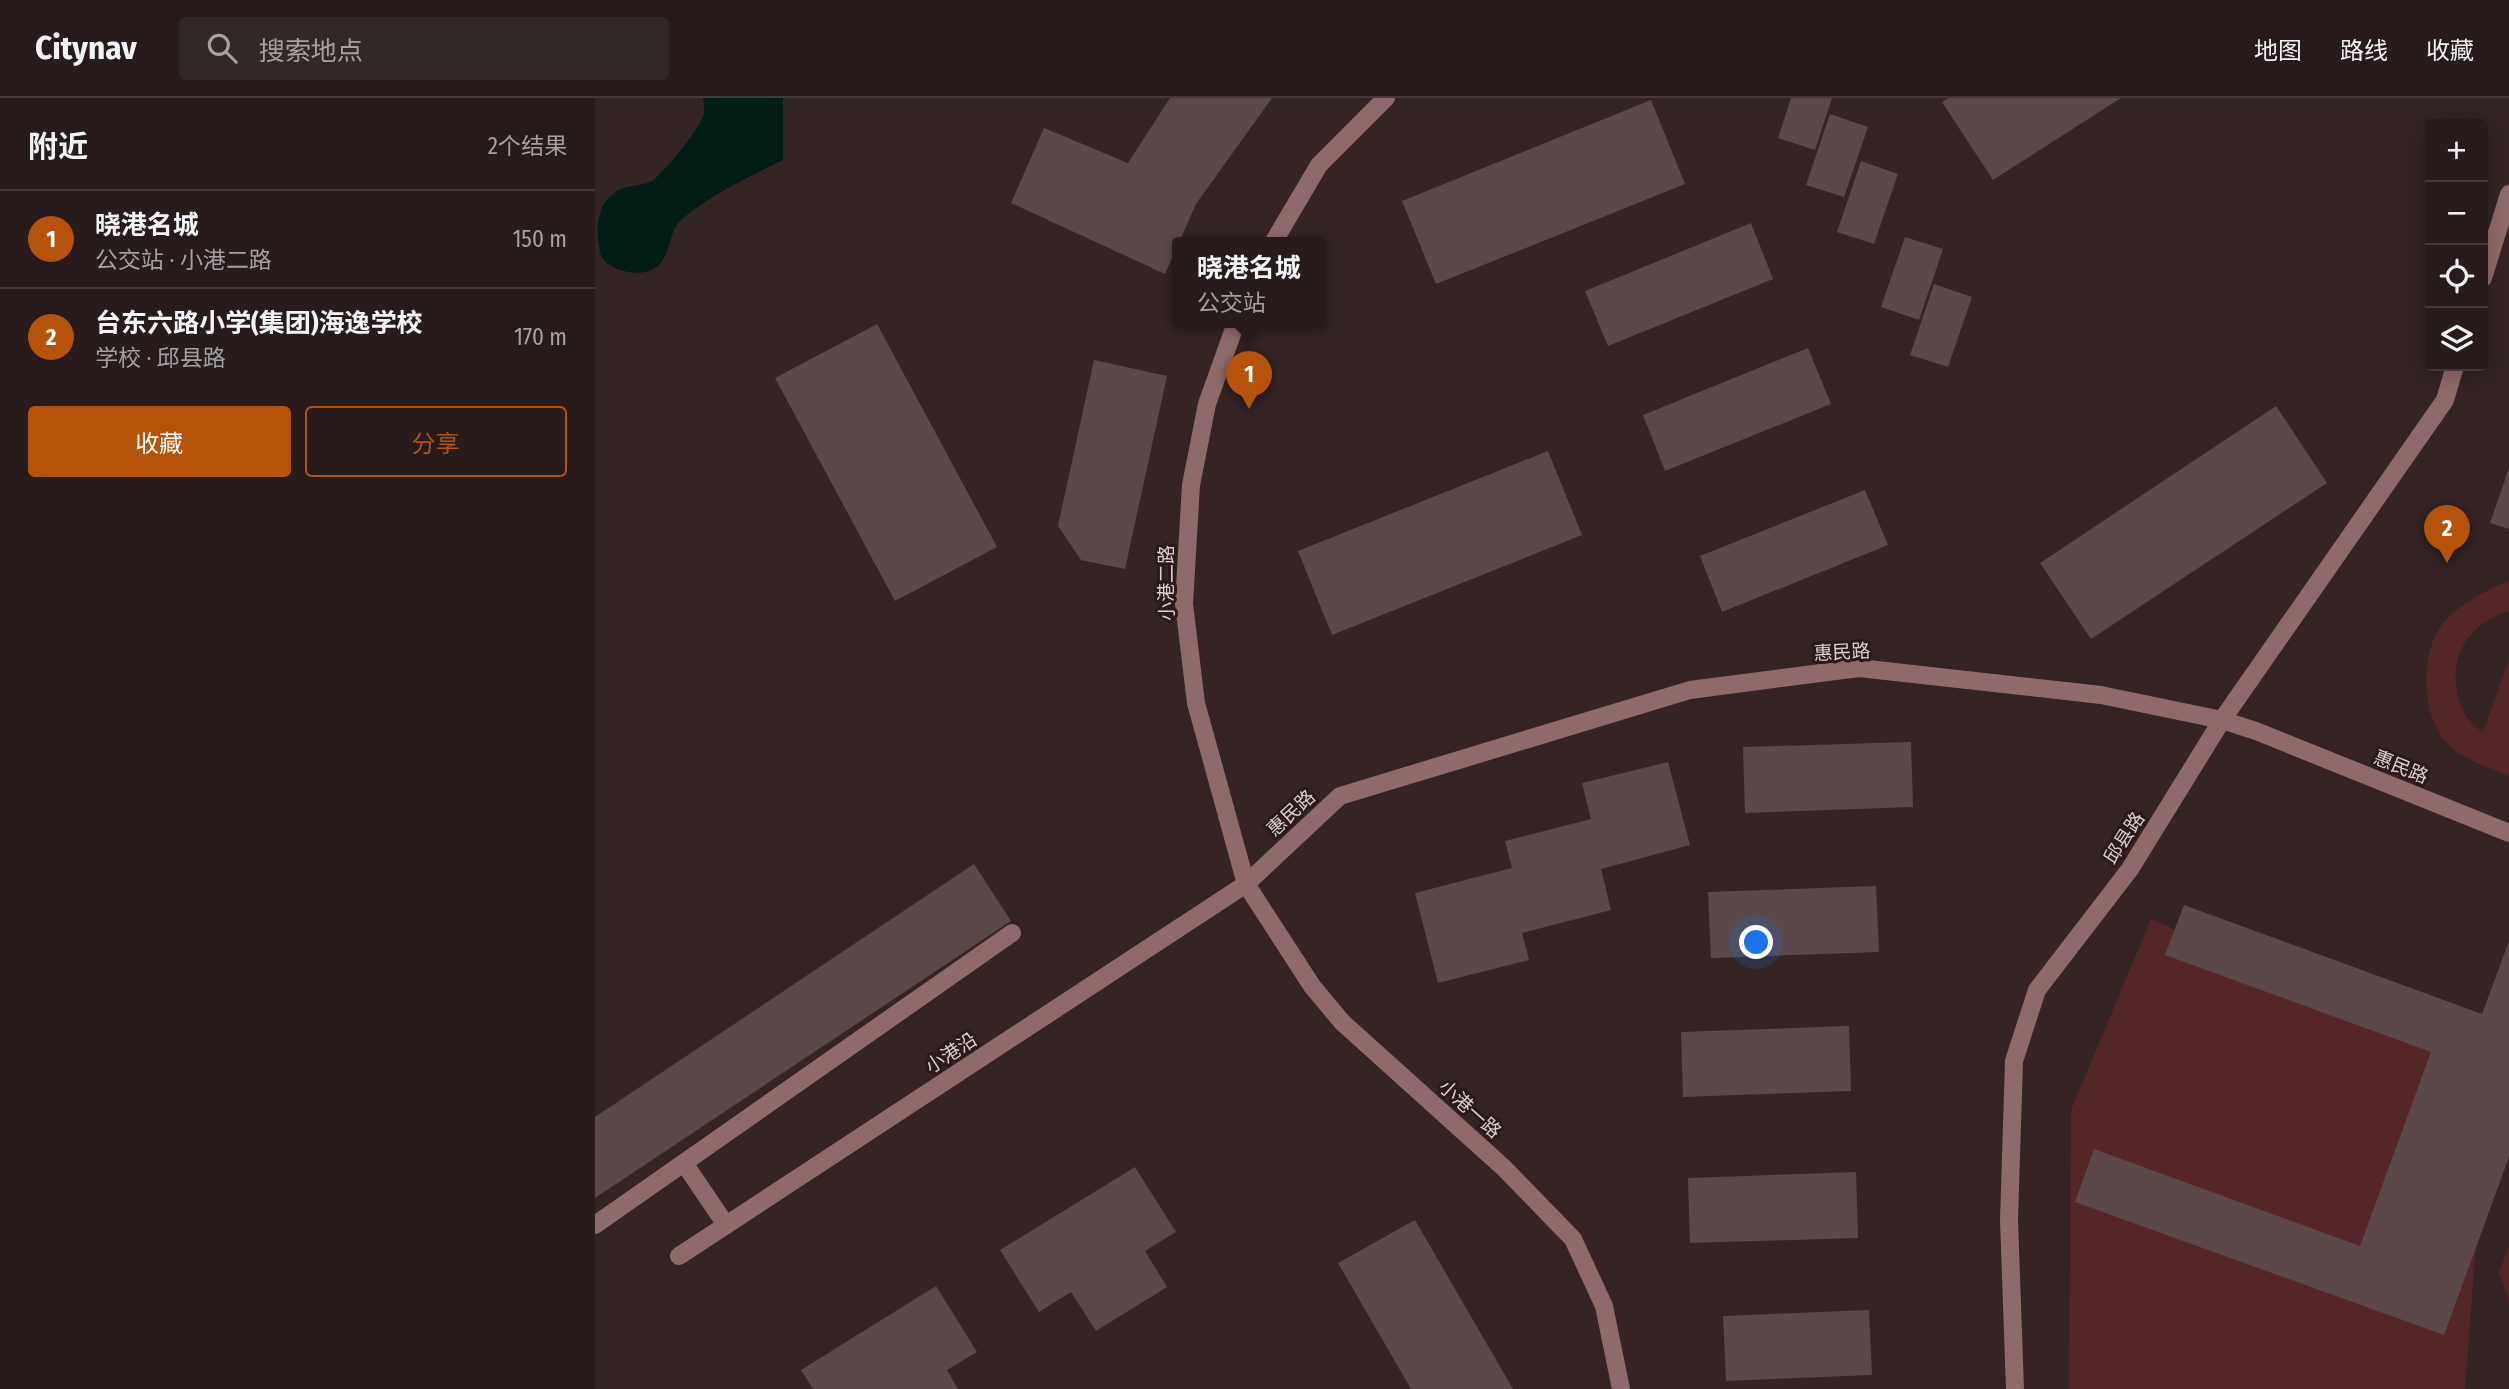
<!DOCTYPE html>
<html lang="zh">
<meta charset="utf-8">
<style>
body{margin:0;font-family:"Fira Sans Condensed","Noto Sans SC",sans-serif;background:#332828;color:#f1f3f6}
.controls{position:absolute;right:21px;top:21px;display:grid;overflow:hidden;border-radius:7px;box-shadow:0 4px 18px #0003}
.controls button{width:63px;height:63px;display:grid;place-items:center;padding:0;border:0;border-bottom:2px solid #43393a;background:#271b1b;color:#f1f3f6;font:35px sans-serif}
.you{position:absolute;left:1162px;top:845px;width:24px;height:24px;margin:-18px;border:5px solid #fff;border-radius:50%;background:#1a73e8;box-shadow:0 0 0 10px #1a73e833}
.badge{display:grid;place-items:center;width:46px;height:46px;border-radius:50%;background:#b45309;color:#fff;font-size:23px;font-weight:700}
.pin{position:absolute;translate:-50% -58px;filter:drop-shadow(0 2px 4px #0008)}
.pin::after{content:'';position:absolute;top:37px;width:24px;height:21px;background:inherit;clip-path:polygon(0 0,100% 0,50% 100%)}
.popup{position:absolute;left:577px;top:139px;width:154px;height:91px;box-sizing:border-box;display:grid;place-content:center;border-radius:7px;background:#271b1b;filter:drop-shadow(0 2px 5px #0005);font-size:23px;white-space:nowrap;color:#a4a1a3}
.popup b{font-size:26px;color:#f1f3f6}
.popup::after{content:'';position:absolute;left:50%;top:100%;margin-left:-14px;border:14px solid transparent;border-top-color:#271b1b}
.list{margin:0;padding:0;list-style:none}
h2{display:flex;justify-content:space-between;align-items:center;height:91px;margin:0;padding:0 28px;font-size:30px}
h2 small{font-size:23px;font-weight:400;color:#a4a1a3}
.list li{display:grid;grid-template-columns:46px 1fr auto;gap:21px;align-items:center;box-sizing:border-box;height:98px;padding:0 28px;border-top:2px solid #43393a}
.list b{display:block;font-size:26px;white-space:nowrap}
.list p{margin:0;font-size:23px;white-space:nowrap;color:#a4a1a3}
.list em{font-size:23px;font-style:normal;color:#a4a1a3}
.actions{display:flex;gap:14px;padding:21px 28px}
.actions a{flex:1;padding:16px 0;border:2px solid #b45309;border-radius:7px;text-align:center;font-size:24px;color:#b45309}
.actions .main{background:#b45309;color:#fff}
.icon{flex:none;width:38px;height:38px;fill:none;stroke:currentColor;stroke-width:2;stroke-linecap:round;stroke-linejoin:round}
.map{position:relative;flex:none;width:1914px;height:1291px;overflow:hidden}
header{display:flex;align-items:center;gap:42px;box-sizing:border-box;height:98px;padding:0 35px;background:#271b1b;border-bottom:2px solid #43393a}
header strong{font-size:33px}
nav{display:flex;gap:38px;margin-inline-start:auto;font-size:24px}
.search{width:490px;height:63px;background:#332828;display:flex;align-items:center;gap:18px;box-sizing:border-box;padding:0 24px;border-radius:7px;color:#a4a1a3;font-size:26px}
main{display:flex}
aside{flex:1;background:#271b1b}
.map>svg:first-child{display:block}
.green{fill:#552627}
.water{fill:#001e16}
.building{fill:#5b4949}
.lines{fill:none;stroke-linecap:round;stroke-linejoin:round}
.minor{stroke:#8f6a6a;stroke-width:18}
.labels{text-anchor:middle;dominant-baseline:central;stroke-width:6;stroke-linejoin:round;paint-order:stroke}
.street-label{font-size:19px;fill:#dbcfcf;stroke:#2a1a1a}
</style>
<header>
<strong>Citynav</strong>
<div class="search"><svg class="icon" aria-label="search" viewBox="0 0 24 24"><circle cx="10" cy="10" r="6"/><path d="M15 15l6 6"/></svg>搜索地点</div>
<nav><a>地图</a><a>路线</a><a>收藏</a></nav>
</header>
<main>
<aside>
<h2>附近<small>2个结果</small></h2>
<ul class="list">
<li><span class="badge">1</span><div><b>晓港名城</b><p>公交站 · 小港二路</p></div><em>150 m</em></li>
<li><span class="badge">2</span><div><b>台东六路小学(集团)海逸学校</b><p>学校 · 邱县路</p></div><em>170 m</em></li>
</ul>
<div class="actions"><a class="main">收藏</a><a>分享</a></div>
</aside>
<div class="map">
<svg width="1914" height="1291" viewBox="0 0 1914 1291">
<rect width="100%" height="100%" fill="#342424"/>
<g class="green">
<path d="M1914 483V513C1898 518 1883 527 1873 540 1852 568 1858 617 1888 634L1914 561V678C1893 670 1873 663 1856 649 1825 622 1823 553 1850 523 1867 505 1891 492 1914 483Z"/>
<path d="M1556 821 1894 975 1870 1291H1474L1476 1012Z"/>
<path d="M1914 1148V1204L1904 1174Z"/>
</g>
<path class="water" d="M108 0H188V62C154 79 116 96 87 121 71 135 78 164 54 173 40 178 14 172 6 158 0 134 0 103 26 91 35 87 48 88 57 83 68 76 106 29 109 16 110 11 108 5 108 0Z"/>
<g class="building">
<path d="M575 0H677L601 106 570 176 416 105 449 30 533 65Z"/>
<path d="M1196 0H1237L1220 52 1183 40Z"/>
<path d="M1353 0H1526L1398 82 1347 4Z"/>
<path d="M1056 2 1090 86 841 186 807 103Z"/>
<path d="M1235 16 1273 29 1249 99 1211 87Z"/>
<path d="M1266 63 1303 76 1279 146 1242 134Z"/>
<path d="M1156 125 1178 181 1013 248 990 193Z"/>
<path d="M1310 139 1348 151 1324 222 1286 209Z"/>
<path d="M1339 186 1377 199 1353 269 1315 257Z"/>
<path d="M282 226 402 449 300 503 180 280Z"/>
<path d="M1213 250 1236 306 1070 373 1048 317Z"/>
<path d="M499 262 572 278 530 471 486 462 463 428Z"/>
<path d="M1681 308 1732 385 1496 541 1445 465Z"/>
<path d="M953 353 987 437 737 537 703 453Z"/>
<path d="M1914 370V431L1895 425Z"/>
<path d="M1270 392 1293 447 1127 514 1105 458Z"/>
<path d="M1316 644 1318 709 1150 715 1148 649Z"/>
<path d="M1073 664 1095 747 1006 771 1016 812 927 835 934 862 843 885 820 795 917 770 910 743 996 721 987 685Z"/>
<path d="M379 766 416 823 0 1100V1019Z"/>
<path d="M1281 788 1284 854 1116 860 1113 794Z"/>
<path d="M1589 807 1887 916 1914 843V1059L1849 1237 1480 1104 1499 1051 1765 1148 1836 954 1570 857Z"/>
<path d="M1254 928 1256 993 1088 999 1086 934Z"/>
<path d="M540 1069 581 1134 550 1153 572 1189 501 1233 476 1194 444 1214 405 1152Z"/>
<path d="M1261 1074 1263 1140 1095 1145 1093 1080Z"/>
<path d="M820 1122 918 1291H816L743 1165Z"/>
<path d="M341 1188 382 1254 352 1272 363 1291H218L206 1272Z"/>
<path d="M1274 1212 1277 1277 1131 1283 1128 1218Z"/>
</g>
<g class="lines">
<g class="minor">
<path d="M678 145 724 67 791 0"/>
<path d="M1888 180 1914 96"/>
<path d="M641 225 612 306 596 387 589 506 601 605 651 786 717 888 747 924 909 1070 978 1141 1009 1208 1026 1291"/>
<path d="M89 1065 131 1127"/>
<path d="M0 1127 417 835"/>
<path d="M84 1158 651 786 745 698 1095 592 1264 570 1506 597 1627 622 1661 633 1914 735"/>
<path d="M1420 1291 1414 1122 1419 963 1442 892 1535 771 1627 622 1850 302 1860 268"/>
</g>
</g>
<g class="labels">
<g class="street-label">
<text transform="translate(571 485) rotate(-90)">小港二路</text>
<text transform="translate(1247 554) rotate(-3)">惠民路</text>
<text transform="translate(1806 669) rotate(22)">惠民路</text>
<text transform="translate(696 715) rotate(-43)">惠民路</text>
<text transform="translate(1529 740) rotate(-57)">邱县路</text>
<text transform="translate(356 955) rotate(-33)">小港沿</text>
<text transform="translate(875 1011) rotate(42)">小港一路</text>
</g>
</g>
</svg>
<div class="controls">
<button>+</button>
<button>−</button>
<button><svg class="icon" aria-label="locate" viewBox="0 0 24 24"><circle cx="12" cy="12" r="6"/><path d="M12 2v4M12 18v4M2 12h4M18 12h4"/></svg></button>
<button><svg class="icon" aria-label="layers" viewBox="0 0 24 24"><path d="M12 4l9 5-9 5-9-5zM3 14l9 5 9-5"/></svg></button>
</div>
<div class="you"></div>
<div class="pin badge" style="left:654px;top:311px">1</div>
<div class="popup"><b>晓港名城</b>公交站</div>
<div class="pin badge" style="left:1852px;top:465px">2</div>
</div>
</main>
